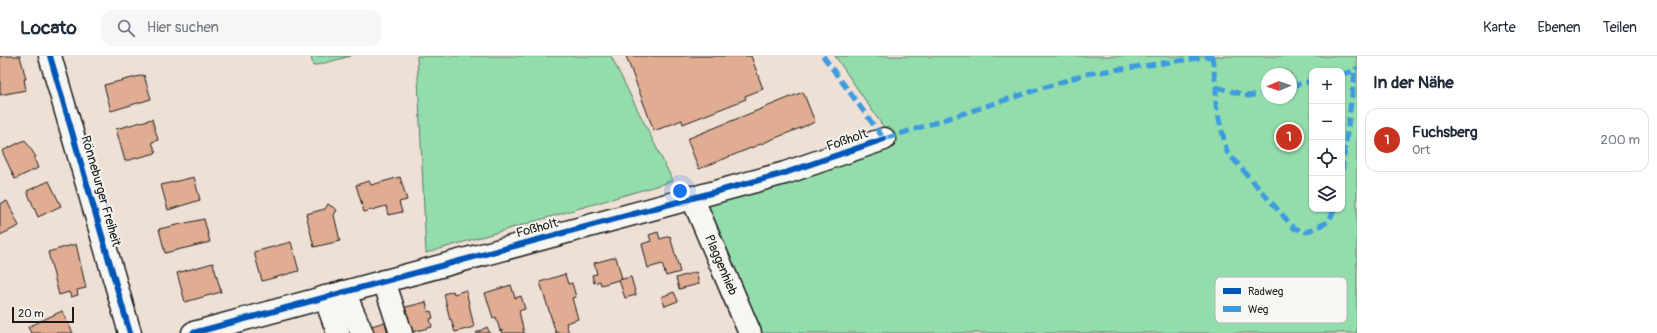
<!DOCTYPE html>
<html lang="de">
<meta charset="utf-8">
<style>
body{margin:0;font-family:Pangolin,sans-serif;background:#f6f6f7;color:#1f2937}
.controls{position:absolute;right:12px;top:12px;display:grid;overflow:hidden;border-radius:8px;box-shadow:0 1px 3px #0004}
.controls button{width:36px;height:36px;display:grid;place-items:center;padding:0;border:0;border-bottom:1px solid #e0e1e3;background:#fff;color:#1f2937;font:20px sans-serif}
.compass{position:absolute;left:1261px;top:12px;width:36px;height:36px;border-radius:50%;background:#fff;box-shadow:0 1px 3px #0004;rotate:268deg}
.scale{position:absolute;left:12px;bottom:10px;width:62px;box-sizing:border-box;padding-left:4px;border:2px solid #1c1c1c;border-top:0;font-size:11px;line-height:14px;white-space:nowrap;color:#1c1c1c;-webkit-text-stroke:3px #f6f6f2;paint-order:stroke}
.you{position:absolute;left:680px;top:135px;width:14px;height:14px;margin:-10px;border:3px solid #fff;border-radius:50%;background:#1a73e8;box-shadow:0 0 0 6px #1a73e833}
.badge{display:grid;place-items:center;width:26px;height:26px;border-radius:50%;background:#c8321e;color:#fff;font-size:13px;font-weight:700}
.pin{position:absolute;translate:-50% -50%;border:2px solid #fff;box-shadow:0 1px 4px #0006}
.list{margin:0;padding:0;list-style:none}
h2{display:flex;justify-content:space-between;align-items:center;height:52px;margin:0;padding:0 16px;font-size:17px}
h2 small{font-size:13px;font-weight:400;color:#747a83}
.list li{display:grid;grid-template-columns:26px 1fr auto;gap:12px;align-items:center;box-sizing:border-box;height:64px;margin:0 8px 8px;padding:0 8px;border:1px solid #e0e1e3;border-radius:12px}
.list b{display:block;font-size:15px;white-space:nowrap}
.list p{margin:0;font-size:13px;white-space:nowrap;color:#747a83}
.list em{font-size:13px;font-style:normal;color:#747a83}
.icon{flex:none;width:22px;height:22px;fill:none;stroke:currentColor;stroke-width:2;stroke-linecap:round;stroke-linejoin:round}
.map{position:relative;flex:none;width:1357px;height:277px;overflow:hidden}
header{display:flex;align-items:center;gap:24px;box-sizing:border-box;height:56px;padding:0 20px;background:#fff;border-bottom:1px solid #e0e1e3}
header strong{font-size:19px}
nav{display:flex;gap:22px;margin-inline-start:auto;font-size:14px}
.search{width:280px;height:36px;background:#f6f6f7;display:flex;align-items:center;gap:10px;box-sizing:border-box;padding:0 14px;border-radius:12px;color:#747a83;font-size:15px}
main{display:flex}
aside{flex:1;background:#fff}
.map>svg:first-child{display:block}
.green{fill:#93dcac;stroke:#587c64;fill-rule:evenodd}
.building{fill:#e0ad93;stroke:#1c1c1c}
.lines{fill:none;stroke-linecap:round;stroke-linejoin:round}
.minor-casing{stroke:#1c1c1c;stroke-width:25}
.minor{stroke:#f6f6f2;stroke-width:22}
.quiet{stroke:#3c9bdf;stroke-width:5;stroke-dasharray:10 5;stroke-linecap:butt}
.cycleway-casing{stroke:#f6f6f2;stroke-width:8}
.cycleway{stroke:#0057b8;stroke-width:6}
.labels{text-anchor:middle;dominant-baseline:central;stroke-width:3.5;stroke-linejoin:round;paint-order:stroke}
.street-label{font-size:13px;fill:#1c1c1c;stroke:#f6f6f2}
.key{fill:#f6f6f2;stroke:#b5b5b2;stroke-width:1}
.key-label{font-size:11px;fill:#1c1c1c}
</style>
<header>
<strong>Locato</strong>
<div class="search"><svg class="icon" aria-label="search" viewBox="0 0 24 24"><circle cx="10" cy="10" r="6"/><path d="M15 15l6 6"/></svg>Hier suchen</div>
<nav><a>Karte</a><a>Ebenen</a><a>Teilen</a></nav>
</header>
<main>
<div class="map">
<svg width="1357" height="277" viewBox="0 0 1357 277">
<rect width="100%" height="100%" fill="#efe0d6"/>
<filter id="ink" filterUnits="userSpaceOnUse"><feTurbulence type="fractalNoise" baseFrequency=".025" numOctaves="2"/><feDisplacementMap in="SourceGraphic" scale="8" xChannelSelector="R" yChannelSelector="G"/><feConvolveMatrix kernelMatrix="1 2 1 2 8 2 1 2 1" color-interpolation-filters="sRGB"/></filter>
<g filter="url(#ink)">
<g class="green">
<path d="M311 0H351L313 10Z"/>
<path d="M417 0H611L673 125 426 197Z"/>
<path d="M835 0H1357V277H737L685 154 893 85ZM1312 15H1342V153H1312ZM1267 18H1291V42H1267Z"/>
</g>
<g class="building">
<path d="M0 0H20L26 23H24L26 34 0 39Z"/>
<path d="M626 0H751L763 33 745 40 746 43 683 68 682 64 654 75Z"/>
<path d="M144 19 151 43 111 55 104 29Z"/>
<path d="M803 36 815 66 699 113 687 83Z"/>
<path d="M152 63 158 84 152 86 156 97 125 105 116 73Z"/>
<path d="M25 84 36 101 34 102 38 112 15 123 2 95Z"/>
<path d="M194 121 200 144 168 154 161 129Z"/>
<path d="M400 121 407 144 399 146 402 156 388 159 386 150 364 156 356 129 369 125 371 129Z"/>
<path d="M49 125 61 150 38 161 27 135Z"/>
<path d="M7 145 19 170 0 179V148Z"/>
<path d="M328 148 337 154 334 159 340 185 314 191 306 158 325 153Z"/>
<path d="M204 163 210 186 165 197 159 173Z"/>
<path d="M658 176 660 183 670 180 680 216 666 220 662 208 648 212 642 188 651 185 649 179Z"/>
<path d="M291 186 299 215 262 225 254 196Z"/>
<path d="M76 188 86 232 77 234 78 239 71 241 69 236 59 239 48 196Z"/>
<path d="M616 201 622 223 601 229 600 225 594 227 592 219 597 218 594 207Z"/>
<path d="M213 207 221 236 185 246 177 217Z"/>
<path d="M696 216 699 228 679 233 676 222Z"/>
<path d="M565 218 568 228 572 227 576 241 572 242 578 263 566 267 569 277H556L540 226Z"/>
<path d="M631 221 636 239 625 242 619 224Z"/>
<path d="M511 229 515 242 521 240 525 253 519 255 524 277H503L502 274 500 275 496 261 493 262 485 237Z"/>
<path d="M466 234 474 271 455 276 451 263 450 264 444 238 453 235 454 238Z"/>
<path d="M674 236 678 245 665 250 661 241Z"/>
<path d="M426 246 428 256 431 255 433 262 430 263 432 271 408 277 402 252Z"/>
<path d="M62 255 73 277H31L28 271Z"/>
<path d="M385 266 388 277H366L365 272Z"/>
<path d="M487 271 490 277H476Z"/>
</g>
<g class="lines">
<defs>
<g id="minor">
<path d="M50 0 130 277"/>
<path id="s1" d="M692 141 750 277"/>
<path d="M384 225 401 277"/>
<path d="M344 236 362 277"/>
<path d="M325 241 338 277"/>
<path d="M193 277 785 117 884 83"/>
</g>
</defs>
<use href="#minor" class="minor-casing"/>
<use href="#minor" class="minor"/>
<g class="quiet">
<path d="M823 0 884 83 1086 18 1213 0"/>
<path d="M1212 0 1216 31V50L1227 96 1294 172 1306 176 1328 166 1335 153"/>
<path d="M1342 18 1355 15 1357 11"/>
<path d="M1291 30 1312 25"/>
<path d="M1216 31 1249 40 1267 36"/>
<path d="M1342 116 1355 15"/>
</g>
<defs>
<g id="cycleway">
<path d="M50 0 130 277"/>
<path d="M193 277 785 117 884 83"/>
</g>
</defs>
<use href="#cycleway" class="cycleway-casing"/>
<use href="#cycleway" class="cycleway"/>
</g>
</g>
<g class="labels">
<g class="street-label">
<text transform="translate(847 84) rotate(-19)">Foßholt</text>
<text transform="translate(101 135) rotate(74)">Rönneburger Freiheit</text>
<text transform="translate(537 172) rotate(-15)">Foßholt</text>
<text stroke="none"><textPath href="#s1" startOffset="74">Plaggenhieb</textPath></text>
</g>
</g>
<rect x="1215" y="221" width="132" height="46" rx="6" class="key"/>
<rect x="1223" y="232" width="18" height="6" fill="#0057b8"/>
<rect x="1223" y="250" width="18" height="6" fill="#3c9bdf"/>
<g class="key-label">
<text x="1248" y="239">Radweg</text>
<text x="1248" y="257">Weg</text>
</g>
</svg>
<div class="controls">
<button>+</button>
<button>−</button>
<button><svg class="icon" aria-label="locate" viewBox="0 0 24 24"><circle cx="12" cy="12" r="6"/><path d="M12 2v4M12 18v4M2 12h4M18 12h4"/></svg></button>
<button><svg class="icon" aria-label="layers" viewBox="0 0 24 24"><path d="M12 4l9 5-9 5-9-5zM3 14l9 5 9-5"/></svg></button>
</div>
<svg class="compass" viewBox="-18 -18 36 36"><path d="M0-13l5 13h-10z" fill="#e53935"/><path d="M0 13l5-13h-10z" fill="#747a83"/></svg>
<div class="scale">20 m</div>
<div class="you"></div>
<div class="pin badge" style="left:1289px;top:81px">1</div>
</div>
<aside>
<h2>In der Nähe<small></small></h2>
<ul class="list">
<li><span class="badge">1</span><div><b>Fuchsberg</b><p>Ort</p></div><em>200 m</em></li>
</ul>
</aside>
</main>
